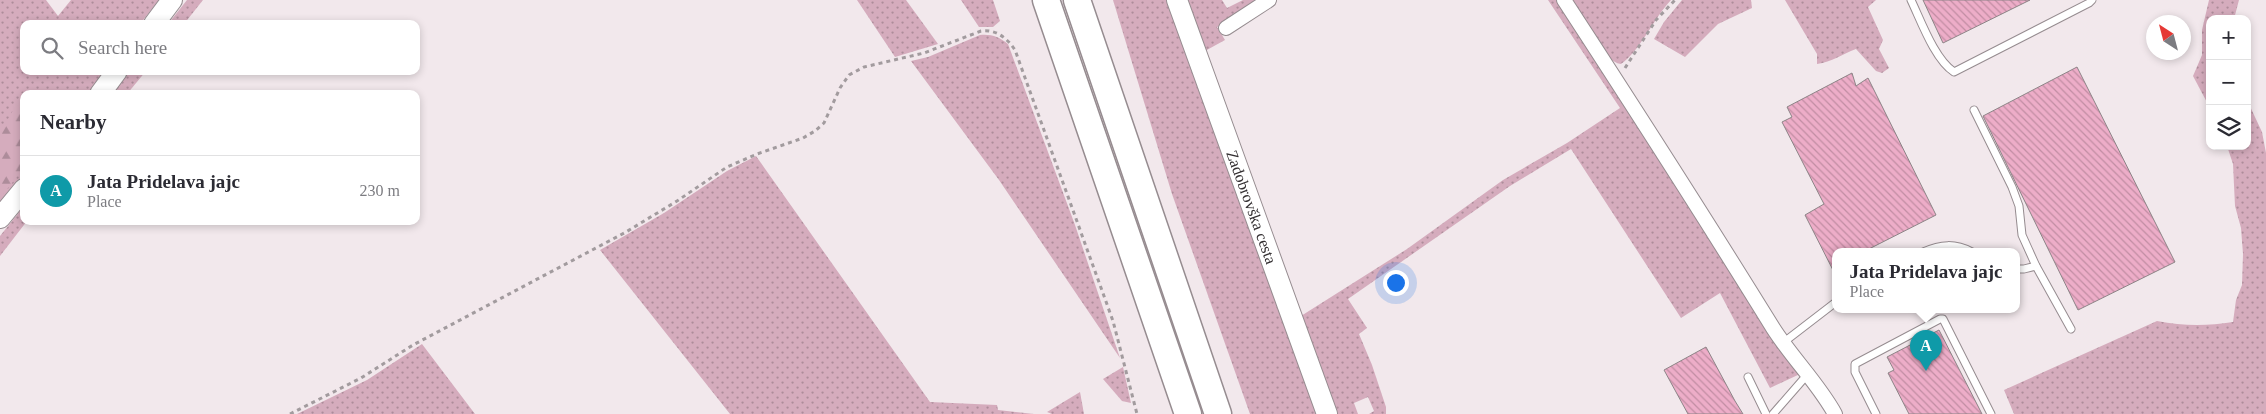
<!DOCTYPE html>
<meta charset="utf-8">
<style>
body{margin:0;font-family:Georgia,serif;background:#f7f7f7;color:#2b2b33}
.controls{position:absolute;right:15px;top:15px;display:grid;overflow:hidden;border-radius:10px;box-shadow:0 2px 8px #0003}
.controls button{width:45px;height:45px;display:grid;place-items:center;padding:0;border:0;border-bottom:1px solid #e1e1e2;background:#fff;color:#2b2b33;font:25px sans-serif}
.compass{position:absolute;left:2146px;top:15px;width:45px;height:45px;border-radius:50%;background:#fff;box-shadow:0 2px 8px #0003;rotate:324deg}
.you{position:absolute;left:1395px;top:282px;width:18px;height:18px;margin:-12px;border:4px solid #fff;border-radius:50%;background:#1a73e8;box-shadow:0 0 0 8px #1a73e833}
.badge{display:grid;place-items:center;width:32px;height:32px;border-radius:50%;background:#2e964d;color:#fff;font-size:16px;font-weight:700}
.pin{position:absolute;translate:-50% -41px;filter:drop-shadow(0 1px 2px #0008)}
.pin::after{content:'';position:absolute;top:26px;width:18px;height:15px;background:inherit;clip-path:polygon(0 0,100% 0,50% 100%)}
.popup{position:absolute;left:1832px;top:248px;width:188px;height:65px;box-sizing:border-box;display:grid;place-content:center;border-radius:10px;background:#fff;filter:drop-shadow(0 1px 4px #0005);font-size:16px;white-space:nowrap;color:#7c7c81}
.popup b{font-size:19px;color:#2b2b33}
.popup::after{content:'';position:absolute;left:50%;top:100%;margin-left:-10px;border:10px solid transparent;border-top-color:#fff}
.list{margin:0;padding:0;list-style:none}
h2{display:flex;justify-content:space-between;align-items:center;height:65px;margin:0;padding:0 20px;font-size:21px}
h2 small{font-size:16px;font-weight:400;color:#7c7c81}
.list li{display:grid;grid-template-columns:32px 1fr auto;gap:15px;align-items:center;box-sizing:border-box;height:70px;padding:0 20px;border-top:1px solid #e1e1e2}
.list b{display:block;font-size:19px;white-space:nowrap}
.list p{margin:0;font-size:16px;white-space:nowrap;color:#7c7c81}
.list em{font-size:16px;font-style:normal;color:#7c7c81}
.icon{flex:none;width:28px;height:28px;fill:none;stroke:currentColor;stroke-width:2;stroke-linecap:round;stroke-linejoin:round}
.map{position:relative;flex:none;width:2266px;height:414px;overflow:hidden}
.search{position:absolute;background:#fff;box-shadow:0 2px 8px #0003;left:20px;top:20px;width:400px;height:55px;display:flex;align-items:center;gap:12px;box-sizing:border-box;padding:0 18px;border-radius:10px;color:#7c7c81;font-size:19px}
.panel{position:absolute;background:#fff;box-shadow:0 2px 8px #0003;left:20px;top:90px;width:400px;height:135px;border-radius:10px}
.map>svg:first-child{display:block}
.grass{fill:url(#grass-dots)}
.forest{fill:url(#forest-firs)}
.building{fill:url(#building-back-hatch);stroke:#8d8487}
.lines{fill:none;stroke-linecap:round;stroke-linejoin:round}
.lane-casing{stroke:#968c90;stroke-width:9}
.street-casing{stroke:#968c90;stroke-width:16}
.secondary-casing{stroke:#968c90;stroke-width:22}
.highway-casing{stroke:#968c90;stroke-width:29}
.path{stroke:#a29b9e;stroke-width:3;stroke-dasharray:4 4;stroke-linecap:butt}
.lane{stroke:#fff;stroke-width:7}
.street{stroke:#fff;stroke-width:14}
.secondary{stroke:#fff;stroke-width:20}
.highway{stroke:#fff;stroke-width:26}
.labels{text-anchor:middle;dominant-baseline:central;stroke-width:4;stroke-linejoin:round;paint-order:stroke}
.street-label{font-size:16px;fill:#332f31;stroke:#fef6f9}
</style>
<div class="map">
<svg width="2266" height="414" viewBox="0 0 2266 414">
<defs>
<pattern id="grass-dots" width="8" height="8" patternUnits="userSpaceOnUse" patternTransform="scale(1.25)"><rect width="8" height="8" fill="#d5acbd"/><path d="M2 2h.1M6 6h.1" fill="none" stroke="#ad8c9a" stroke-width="1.8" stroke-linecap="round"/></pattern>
<pattern id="forest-firs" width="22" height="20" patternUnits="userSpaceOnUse" patternTransform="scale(1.25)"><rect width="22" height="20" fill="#d5acbd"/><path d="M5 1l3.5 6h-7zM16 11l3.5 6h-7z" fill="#ad8c9a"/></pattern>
<pattern id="building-back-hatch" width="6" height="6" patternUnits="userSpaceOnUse" patternTransform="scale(1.25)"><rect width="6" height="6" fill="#edadc8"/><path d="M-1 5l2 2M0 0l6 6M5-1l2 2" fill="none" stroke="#c18da3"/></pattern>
</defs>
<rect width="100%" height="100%" fill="#f2e8ec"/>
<g class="grass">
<path d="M0 0H46L58 16 71 0H159L140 24H24V71H104L87 94H24V174L0 204Z"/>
<path d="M187 0H203L184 24H168Z"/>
<path d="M857 0H906L938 44 895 57Z"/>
<path d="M961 0H993L1000 21 993 27H979Z"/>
<path d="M1113 0H1166L1316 414H1250L1172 194Z"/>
<path d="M1186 0H1222L1227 8 1243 0H1261L1217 27 1225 40 1205 51Z"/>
<path d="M1548 0H1557L1800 374 1770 388 1720 293 1681 318 1571 149 1510 186 1348 299 1367 328 1359 334 1372 365 1386 407V414H1369L1374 411 1368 397 1354 403 1358 414H1337L1301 316 1407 249 1503 180 1567 143 1620 108Z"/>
<path d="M1571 0H1671C1653 19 1641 50 1621 64 1602 62 1580 16 1571 0Z"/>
<path d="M1682 0H1751L1752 8 1718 24 1685 57 1654 39 1664 22Z"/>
<path d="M1785 0H1876L1868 7 1883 40 1879 49 1889 68 1882 73 1876 71 1856 49C1842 54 1832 62 1817 64V54Z"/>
<path d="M2209 0H2239L2234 19H2210V108L2193 76 2202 55V30Z"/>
<path d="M980 35C992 34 999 37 1008 44L1075 225 1120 358 999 180 911 61 928 57Z"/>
<path d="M130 71H146L127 94H112Z"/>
<path d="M2247 100 2262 132 2266 153V414H2014L2004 390 2157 321C2183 326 2207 326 2233 322L2236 300 2242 285 2243 254 2241 228 2235 206 2233 164 2227 146H2247Z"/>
<path d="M756 156 930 402 997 405 998 410 1034 414H730L600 250 664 213 727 171Z"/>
<path d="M24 206V221H27L0 256V236Z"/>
<path d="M422 344 475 414H297L367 380Z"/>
<path d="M1123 367 1131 403 1122 401 1103 379Z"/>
<path d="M1080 392 1084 414H1052L1047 412Z"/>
</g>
<path class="forest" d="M24 103V168L0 198V134L16 105Z"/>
<g class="building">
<path d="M1923 0H2030L1943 43Z"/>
<path d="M2077 67 2175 262 2078 310 1983 116Z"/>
<path d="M1852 73 1856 86 1868 78 1936 215 1863 252H1836V276L1805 215 1824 204 1782 122 1792 117 1787 107Z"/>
<path d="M1939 330 1982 414H1909L1888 373 1894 370 1887 357Z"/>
<path d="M1706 347 1735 401 1743 414H1688L1664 370Z"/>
</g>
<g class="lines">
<defs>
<g id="lane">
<path d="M1911 0C1921 21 1935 60 1954 72L2089 3 2092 0"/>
<path d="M1974 110 2012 187 2019 206 2022 235 2036 266 2071 329"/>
<path d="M1923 252C1941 244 1955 243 1972 252"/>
<path d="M2016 269H2024L2036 266"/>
<path d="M1784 342 1836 302"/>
<path d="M1748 377 1766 414"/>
<path d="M1773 414 1807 375"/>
<path d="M1876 414 1855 372V364L1940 319H1943L1991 414"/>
</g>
<g id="street">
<path d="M1564 0C1635 109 1705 218 1773 328 1792 358 1818 383 1835 414"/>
<path d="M1226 28 1269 0"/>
</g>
<g id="secondary">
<path id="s1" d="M1177 0 1327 414"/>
<path d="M154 24 172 0"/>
<path d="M100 94 117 71"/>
<path d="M0 218 24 189"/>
</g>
<g id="highway">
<path d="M1046 0 1188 414"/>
<path d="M1077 0 1218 414"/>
</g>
</defs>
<use href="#lane" class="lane-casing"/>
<use href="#street" class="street-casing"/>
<use href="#secondary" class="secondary-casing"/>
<use href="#highway" class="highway-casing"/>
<g class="path">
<path d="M1625 68 1656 20 1675 0"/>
<path d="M290 414 361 378 413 345 626 232 677 201 727 167 757 154 803 138 815 131 824 123 840 88 849 75 864 67 924 53 981 31C996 29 1007 38 1015 50L1113 321 1137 414"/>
</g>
<use href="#lane" class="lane"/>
<use href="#street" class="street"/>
<use href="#secondary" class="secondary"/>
<use href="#highway" class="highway"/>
</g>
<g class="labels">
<g class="street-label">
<text stroke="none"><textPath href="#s1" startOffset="220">Zadobrovška cesta</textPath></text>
</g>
</g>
</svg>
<div class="controls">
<button>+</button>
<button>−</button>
<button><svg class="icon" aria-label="layers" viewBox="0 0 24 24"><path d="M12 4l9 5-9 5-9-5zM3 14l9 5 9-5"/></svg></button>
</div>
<svg class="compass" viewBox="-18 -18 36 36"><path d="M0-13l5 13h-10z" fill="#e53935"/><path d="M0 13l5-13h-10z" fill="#7c7c81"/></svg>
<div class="you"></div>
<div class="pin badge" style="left:1926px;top:371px;background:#0f9aa8">A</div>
<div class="popup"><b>Jata Pridelava jajc</b>Place</div>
<div class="search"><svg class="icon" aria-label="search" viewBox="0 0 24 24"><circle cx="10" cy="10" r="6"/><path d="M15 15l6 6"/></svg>Search here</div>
<section class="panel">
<h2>Nearby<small></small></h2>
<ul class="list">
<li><span class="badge" style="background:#0f9aa8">A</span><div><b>Jata Pridelava jajc</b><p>Place</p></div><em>230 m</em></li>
</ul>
</section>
</div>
